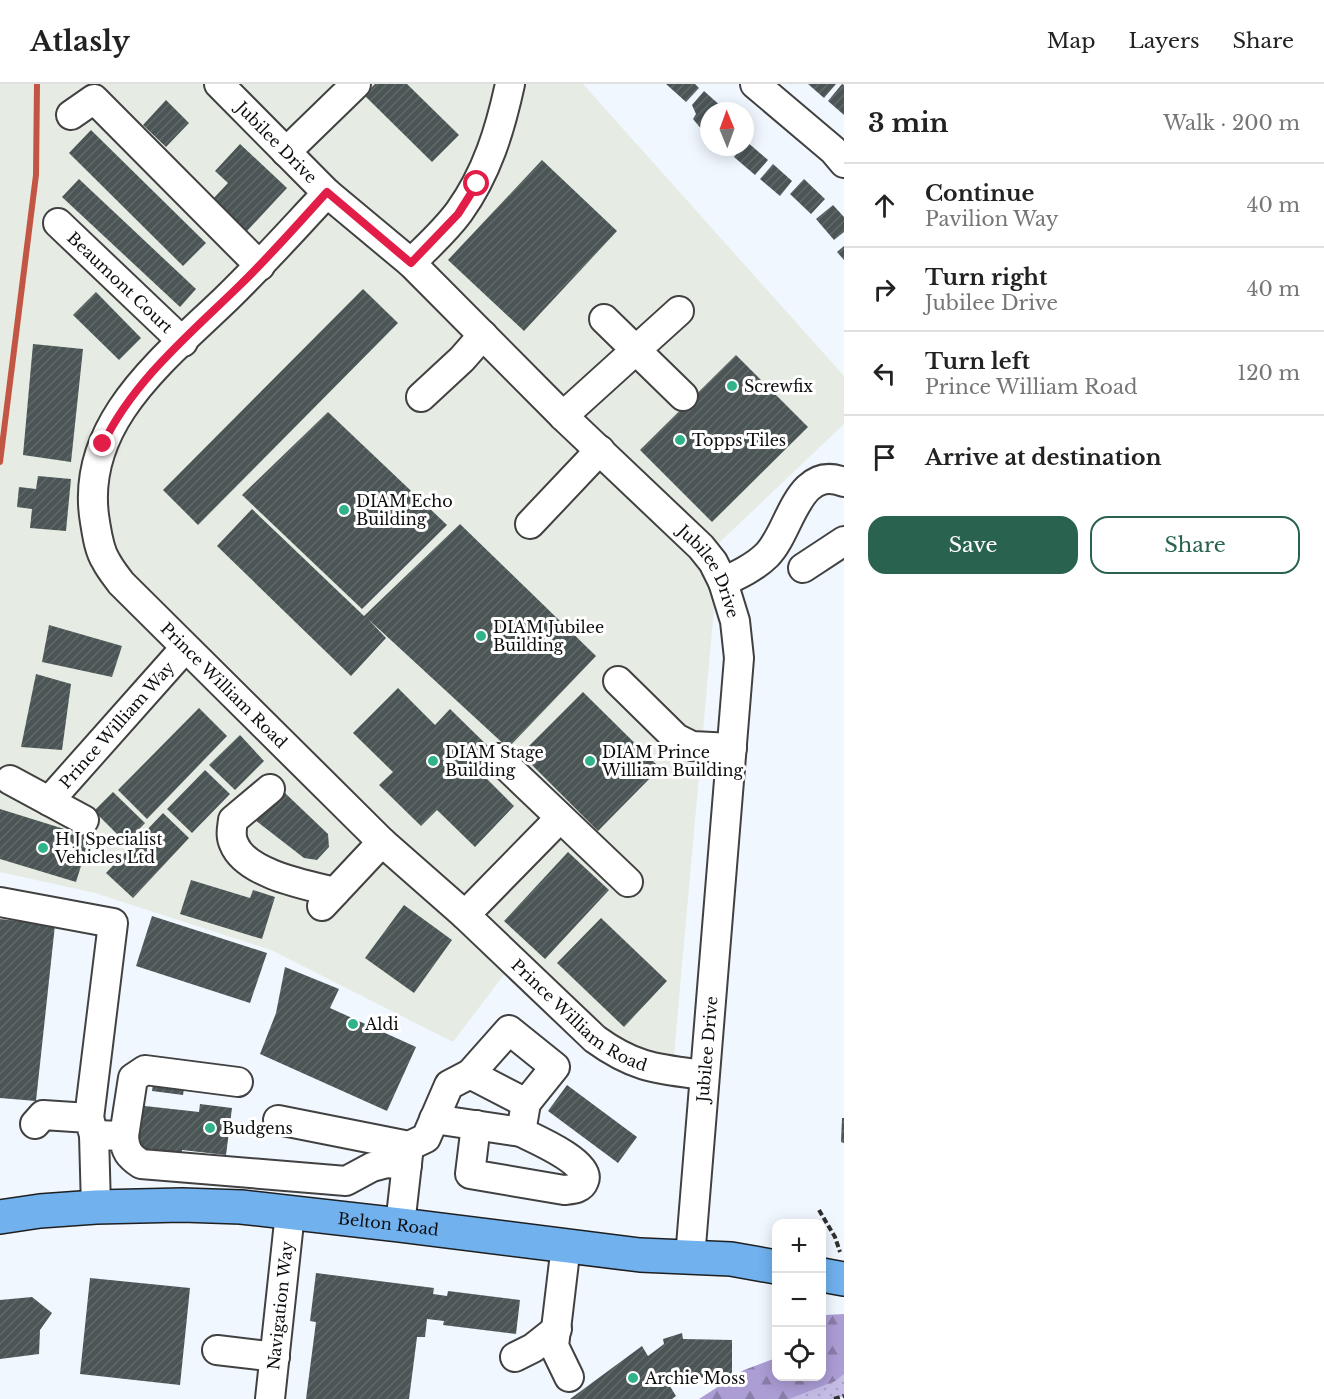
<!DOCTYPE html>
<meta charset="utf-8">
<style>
body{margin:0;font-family:"Libre Baskerville",serif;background:#f2f2f2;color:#222}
.controls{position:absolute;right:18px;bottom:18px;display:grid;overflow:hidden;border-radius:12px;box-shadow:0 3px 15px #0003}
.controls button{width:54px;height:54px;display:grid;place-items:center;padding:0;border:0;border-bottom:2px solid #e0e0e0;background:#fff;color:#222;font:30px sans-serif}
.compass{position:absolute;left:700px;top:18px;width:54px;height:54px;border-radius:50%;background:#fff;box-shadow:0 3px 15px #0003;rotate:359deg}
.stop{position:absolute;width:18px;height:18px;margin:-14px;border:4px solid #e11d48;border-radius:50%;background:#fff}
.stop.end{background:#e11d48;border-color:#fff;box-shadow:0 2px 6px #0008}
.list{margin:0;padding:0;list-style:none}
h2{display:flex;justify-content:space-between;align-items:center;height:78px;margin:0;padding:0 24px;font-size:26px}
h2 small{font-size:20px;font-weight:400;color:#767676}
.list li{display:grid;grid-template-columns:39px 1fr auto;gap:18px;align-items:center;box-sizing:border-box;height:84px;padding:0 24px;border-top:2px solid #e0e0e0}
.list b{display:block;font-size:22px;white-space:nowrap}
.list p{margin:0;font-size:20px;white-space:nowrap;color:#767676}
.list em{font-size:20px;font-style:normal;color:#767676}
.actions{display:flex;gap:12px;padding:18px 24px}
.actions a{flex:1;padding:14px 0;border:2px solid #296350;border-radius:18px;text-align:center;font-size:21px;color:#296350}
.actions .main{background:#296350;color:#fff}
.icon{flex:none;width:33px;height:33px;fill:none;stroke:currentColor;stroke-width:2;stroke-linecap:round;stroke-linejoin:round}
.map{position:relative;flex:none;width:844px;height:1315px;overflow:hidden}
header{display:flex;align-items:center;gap:36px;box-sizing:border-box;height:84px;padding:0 30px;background:#fff;border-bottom:2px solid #e0e0e0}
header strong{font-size:28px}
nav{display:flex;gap:33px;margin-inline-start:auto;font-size:21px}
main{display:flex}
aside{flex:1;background:#fff}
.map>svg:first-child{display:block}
.industrial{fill:#e6ece3}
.green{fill:url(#green-dots)}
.forest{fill:url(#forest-firs)}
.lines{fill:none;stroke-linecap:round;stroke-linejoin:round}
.stream{stroke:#c35545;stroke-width:6}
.building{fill:url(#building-hatch)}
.minor-casing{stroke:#414141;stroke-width:32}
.major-casing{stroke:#1f1f1f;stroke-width:36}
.path{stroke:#303030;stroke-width:4;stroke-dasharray:6 3;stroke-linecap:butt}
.minor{stroke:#fff;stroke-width:28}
.major{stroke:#70b1ee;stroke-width:33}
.route{stroke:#e11d48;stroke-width:8}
.poi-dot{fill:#31b389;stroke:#fff;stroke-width:2}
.labels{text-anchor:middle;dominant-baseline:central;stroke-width:6;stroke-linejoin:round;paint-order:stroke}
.street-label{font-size:16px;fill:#0e0e0e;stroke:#fff}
.poi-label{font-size:16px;fill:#0e0e0e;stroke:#fff;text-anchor:start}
</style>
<header>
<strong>Atlasly</strong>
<nav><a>Map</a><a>Layers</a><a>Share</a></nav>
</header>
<main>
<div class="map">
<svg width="844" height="1315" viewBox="0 0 844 1315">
<defs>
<pattern id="green-dots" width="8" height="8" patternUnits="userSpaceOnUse" patternTransform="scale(1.5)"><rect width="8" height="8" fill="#c5bce6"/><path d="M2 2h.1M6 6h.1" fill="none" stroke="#a8a0c4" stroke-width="1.8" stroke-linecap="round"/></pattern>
<pattern id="forest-firs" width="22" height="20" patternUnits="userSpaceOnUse" patternTransform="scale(1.5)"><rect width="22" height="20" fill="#ac9dd5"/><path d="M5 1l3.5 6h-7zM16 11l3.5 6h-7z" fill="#8a7eab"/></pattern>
<pattern id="building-hatch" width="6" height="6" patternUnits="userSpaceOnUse" patternTransform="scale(1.5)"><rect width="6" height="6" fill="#4b5556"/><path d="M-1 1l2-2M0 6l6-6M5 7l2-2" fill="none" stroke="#616969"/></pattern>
</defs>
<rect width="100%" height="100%" fill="#f0f7fe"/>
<path class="industrial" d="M0 0H583L844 292V340L720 458 672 993 506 888 453 958 271 866 95 809 0 788Z"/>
<path class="green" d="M844 1290V1312L834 1315H790L836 1297Z"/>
<path class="forest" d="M844 1230V1290L836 1297 790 1315H699L744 1286 776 1274V1292H822V1252L825 1231Z"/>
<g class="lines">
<path class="stream" d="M0 378 36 91 37 0"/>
</g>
<g class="building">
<path d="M375 0H407L459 51 432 78 364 11Z"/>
<path d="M666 0H695L699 4 686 18Z"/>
<path d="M808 0H836L824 14Z"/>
<path d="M842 0 844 1V31L828 17Z"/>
<path d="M704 7 723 24 720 27H709V40L703 47 693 35 696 30 692 21Z"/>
<path d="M166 16 189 39 166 63 143 41Z"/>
<path d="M91 46 206 159 183 182 69 69Z"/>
<path d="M747 58 768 76 755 91 734 73Z"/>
<path d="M240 60 287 104 246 148 212 116 228 99 215 87Z"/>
<path d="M542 76 617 147 524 247 448 176Z"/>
<path d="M773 80 792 97 780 112 760 95Z"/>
<path d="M79 95 196 205 180 223 62 113Z"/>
<path d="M804 95 825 115 811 130 790 110Z"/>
<path d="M833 121 844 133V148L834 156 816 135Z"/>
<path d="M844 162V176L837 168Z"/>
<path d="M363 205 398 239 198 441 163 406Z"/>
<path d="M96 208 141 254 119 276 73 231Z"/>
<path d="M33 260 83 265 71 378 23 371Z"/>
<path d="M736 271 808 343 712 438 640 366Z"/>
<path d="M328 328 447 441 362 525 242 411Z"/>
<path d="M38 392 71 395 66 447 30 444 32 425 17 423 19 403 36 405Z"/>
<path d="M252 425 364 532 460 440 596 572 508 664 368 535 386 554 351 592 217 462Z"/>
<path d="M49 541 122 562 112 593 42 578Z"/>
<path d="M36 590 71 600 62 666 21 663Z"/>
<path d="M398 604 435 641 450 625 494 668 477 685 514 722 475 763 437 726 421 742 379 701 393 688 353 649Z"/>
<path d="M583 608 660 684 598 747 521 670Z"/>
<path d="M199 624 227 652 147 735 118 706Z"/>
<path d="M240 651 264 677 235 706 209 681Z"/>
<path d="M205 686 230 710 192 749 167 725Z"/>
<path d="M113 708 145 739 126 759 94 727Z"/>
<path d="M285 709 328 750 329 763 317 776 304 774 255 736Z"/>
<path d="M0 725 90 753 76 798 0 775Z"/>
<path d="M163 729 189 754 133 814 106 789Z"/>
<path d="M568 768 609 806 545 875 504 837Z"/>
<path d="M191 796 250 814 253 806 275 813 262 855 180 830Z"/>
<path d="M404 821 452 856 414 909 365 874Z"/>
<path d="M152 832 267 869 250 919 136 882Z"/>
<path d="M601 834 667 897 624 943 557 879Z"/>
<path d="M0 835 55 841 36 1017 0 1014Z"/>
<path d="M285 883 339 905 330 924 416 963 387 1027 260 970 276 929Z"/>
<path d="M154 993 185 998 183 1011 152 1007Z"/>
<path d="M567 1001 637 1053 618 1079 548 1027Z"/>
<path d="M200 1020 232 1024 226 1071 182 1066 181 1074 131 1068 136 1021 199 1028Z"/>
<path d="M842 1034H844V1059L841 1058Z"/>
<path d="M316 1189 434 1204 433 1210 447 1212 448 1207 520 1216 516 1250 443 1241 444 1237 427 1235 425 1253H417L409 1315H306L316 1238 310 1237Z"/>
<path d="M90 1194 190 1204 180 1301 80 1290Z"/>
<path d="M32 1213 52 1229 40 1246 39 1270 0 1275V1216Z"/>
<path d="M682 1249 683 1255 732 1256V1294L685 1293 679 1296H676L668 1299 676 1312 672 1315H570L642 1262 648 1272 664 1260 663 1255Z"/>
</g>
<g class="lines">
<defs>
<g id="minor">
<path id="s1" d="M219 0 327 109 411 179 563 332 701 463 713 478 723 498 735 537 739 574 690 1174"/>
<path d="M755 0 833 66 844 79"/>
<path d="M71 31 94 15 260 182"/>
<path d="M286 68 356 0"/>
<path id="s2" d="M327 109C294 144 262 180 227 214 164 275 78 340 95 438 97 450 99 466 106 477 110 485 116 492 121 499L382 758 465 831 595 955C635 984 657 985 704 991"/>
<path id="s3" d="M58 139 183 258"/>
<path d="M411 179C427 163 445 147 459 128 487 89 500 46 510 0"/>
<path d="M604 235 683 312"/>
<path d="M421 313 462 275 483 251"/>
<path d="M563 332 679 227"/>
<path d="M530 440 600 366"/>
<path d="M803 484 844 457"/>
<path d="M723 498C738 491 755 483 767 471 791 447 797 380 844 398"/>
<path d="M618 597 676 654 692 662 732 664"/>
<path d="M498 674 628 798"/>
<path d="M10 696 84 736"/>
<path d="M270 705 233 736C232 744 230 752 234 760 246 790 306 801 335 808"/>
<path id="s4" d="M49 717 185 564"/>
<path d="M0 818 113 839 89 1034"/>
<path d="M322 822 382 758"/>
<path d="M465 831 560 734"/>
<path d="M470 990 509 946 555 983 526 1019"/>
<path d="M434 1035 521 1048"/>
<path d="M278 1036 409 1062 426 1054 449 1001 470 990 526 1019 521 1048C533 1054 592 1079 584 1097 581 1105 573 1105 564 1106L470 1090 476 1041"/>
<path d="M35 1040 43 1031 89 1034 94 1051 96 1123"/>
<path d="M94 1051 124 1052C125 1067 129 1072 141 1080L346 1097 372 1083 387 1079 407 1081"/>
<path d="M124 1052 133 994 145 986 238 998"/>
<path d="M400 1141 409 1062"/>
<path d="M566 1161 554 1262 569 1293"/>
<path d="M217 1266 275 1273"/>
<path d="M515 1273 533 1264 557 1245"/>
<path id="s5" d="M270 1315 290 1129"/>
</g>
<g id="major">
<path id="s6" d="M0 1133 40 1127 96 1123 182 1121 241 1123 400 1141 640 1171 731 1175 776 1183"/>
<path d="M822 1191 844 1195"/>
</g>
</defs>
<use href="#minor" class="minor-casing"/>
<use href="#major" class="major-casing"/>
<g class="path">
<path d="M819 1126 835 1153 840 1168"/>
<path d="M834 1315 844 1312"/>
</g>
<use href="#minor" class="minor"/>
<use href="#major" class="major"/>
</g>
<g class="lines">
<path class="route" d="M103 360C133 297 190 250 239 202 270 172 298 140 327 108L411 179 458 130 477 100"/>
</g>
<g class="poi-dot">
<circle cx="732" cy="302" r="6"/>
<circle cx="680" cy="356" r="6"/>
<circle cx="344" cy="426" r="6"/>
<circle cx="481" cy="552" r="6"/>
<circle cx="433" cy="677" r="6"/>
<circle cx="590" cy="677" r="6"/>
<circle cx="43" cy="764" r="6"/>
<circle cx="353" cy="940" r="6"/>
<circle cx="210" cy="1044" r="6"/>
<circle cx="633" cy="1294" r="6"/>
</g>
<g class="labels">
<g class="street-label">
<text stroke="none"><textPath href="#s1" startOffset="82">Jubilee Drive</textPath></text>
<text stroke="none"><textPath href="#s3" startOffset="86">Beaumont Court</textPath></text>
<text stroke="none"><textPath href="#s1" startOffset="694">Jubilee Drive</textPath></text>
<text stroke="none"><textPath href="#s2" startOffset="630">Prince William Road</textPath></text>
<text stroke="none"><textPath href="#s4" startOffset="102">Prince William Way</textPath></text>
<text stroke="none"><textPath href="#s2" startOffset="1116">Prince William Road</textPath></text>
<text transform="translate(707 965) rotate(-85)">Jubilee Drive</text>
<text stroke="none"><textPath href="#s6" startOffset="390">Belton Road</textPath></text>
<text stroke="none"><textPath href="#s5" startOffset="94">Navigation Way</textPath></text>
</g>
<g class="poi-label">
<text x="744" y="302">Screwfix</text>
<text x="692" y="356">Topps Tiles</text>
<text x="356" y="417">DIAM Echo<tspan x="356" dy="18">Building</tspan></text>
<text x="493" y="543">DIAM Jubilee<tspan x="493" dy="18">Building</tspan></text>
<text x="445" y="668">DIAM Stage<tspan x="445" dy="18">Building</tspan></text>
<text x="602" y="668">DIAM Prince<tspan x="602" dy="18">William Building</tspan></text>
<text x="55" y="755">H J Specialist<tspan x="55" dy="18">Vehicles Ltd</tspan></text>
<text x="365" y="940">Aldi</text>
<text x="222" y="1044">Budgens</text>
<text x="645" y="1294">Archie Moss</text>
</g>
</g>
</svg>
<div class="controls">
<button>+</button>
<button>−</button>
<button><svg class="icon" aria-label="locate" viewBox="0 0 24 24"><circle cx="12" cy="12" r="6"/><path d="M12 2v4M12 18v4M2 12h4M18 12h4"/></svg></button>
</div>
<svg class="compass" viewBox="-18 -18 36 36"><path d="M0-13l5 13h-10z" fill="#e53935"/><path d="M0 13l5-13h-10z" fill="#767676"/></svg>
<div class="stop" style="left:477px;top:100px"></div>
<div class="stop end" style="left:103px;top:360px"></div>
</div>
<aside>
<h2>3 min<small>Walk · 200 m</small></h2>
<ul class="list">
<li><svg class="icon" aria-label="ahead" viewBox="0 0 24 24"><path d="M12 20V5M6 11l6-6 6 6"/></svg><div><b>Continue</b><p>Pavilion Way</p></div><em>40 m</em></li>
<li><svg class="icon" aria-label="right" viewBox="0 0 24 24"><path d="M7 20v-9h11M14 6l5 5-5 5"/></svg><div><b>Turn right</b><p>Jubilee Drive</p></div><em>40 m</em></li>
<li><svg class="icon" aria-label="left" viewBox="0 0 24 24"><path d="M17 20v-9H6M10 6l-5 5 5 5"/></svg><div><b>Turn left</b><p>Prince William Road</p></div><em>120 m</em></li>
<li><svg class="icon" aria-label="arrive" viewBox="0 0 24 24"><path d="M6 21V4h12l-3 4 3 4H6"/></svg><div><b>Arrive at destination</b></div></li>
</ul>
<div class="actions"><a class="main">Save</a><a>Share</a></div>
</aside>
</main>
